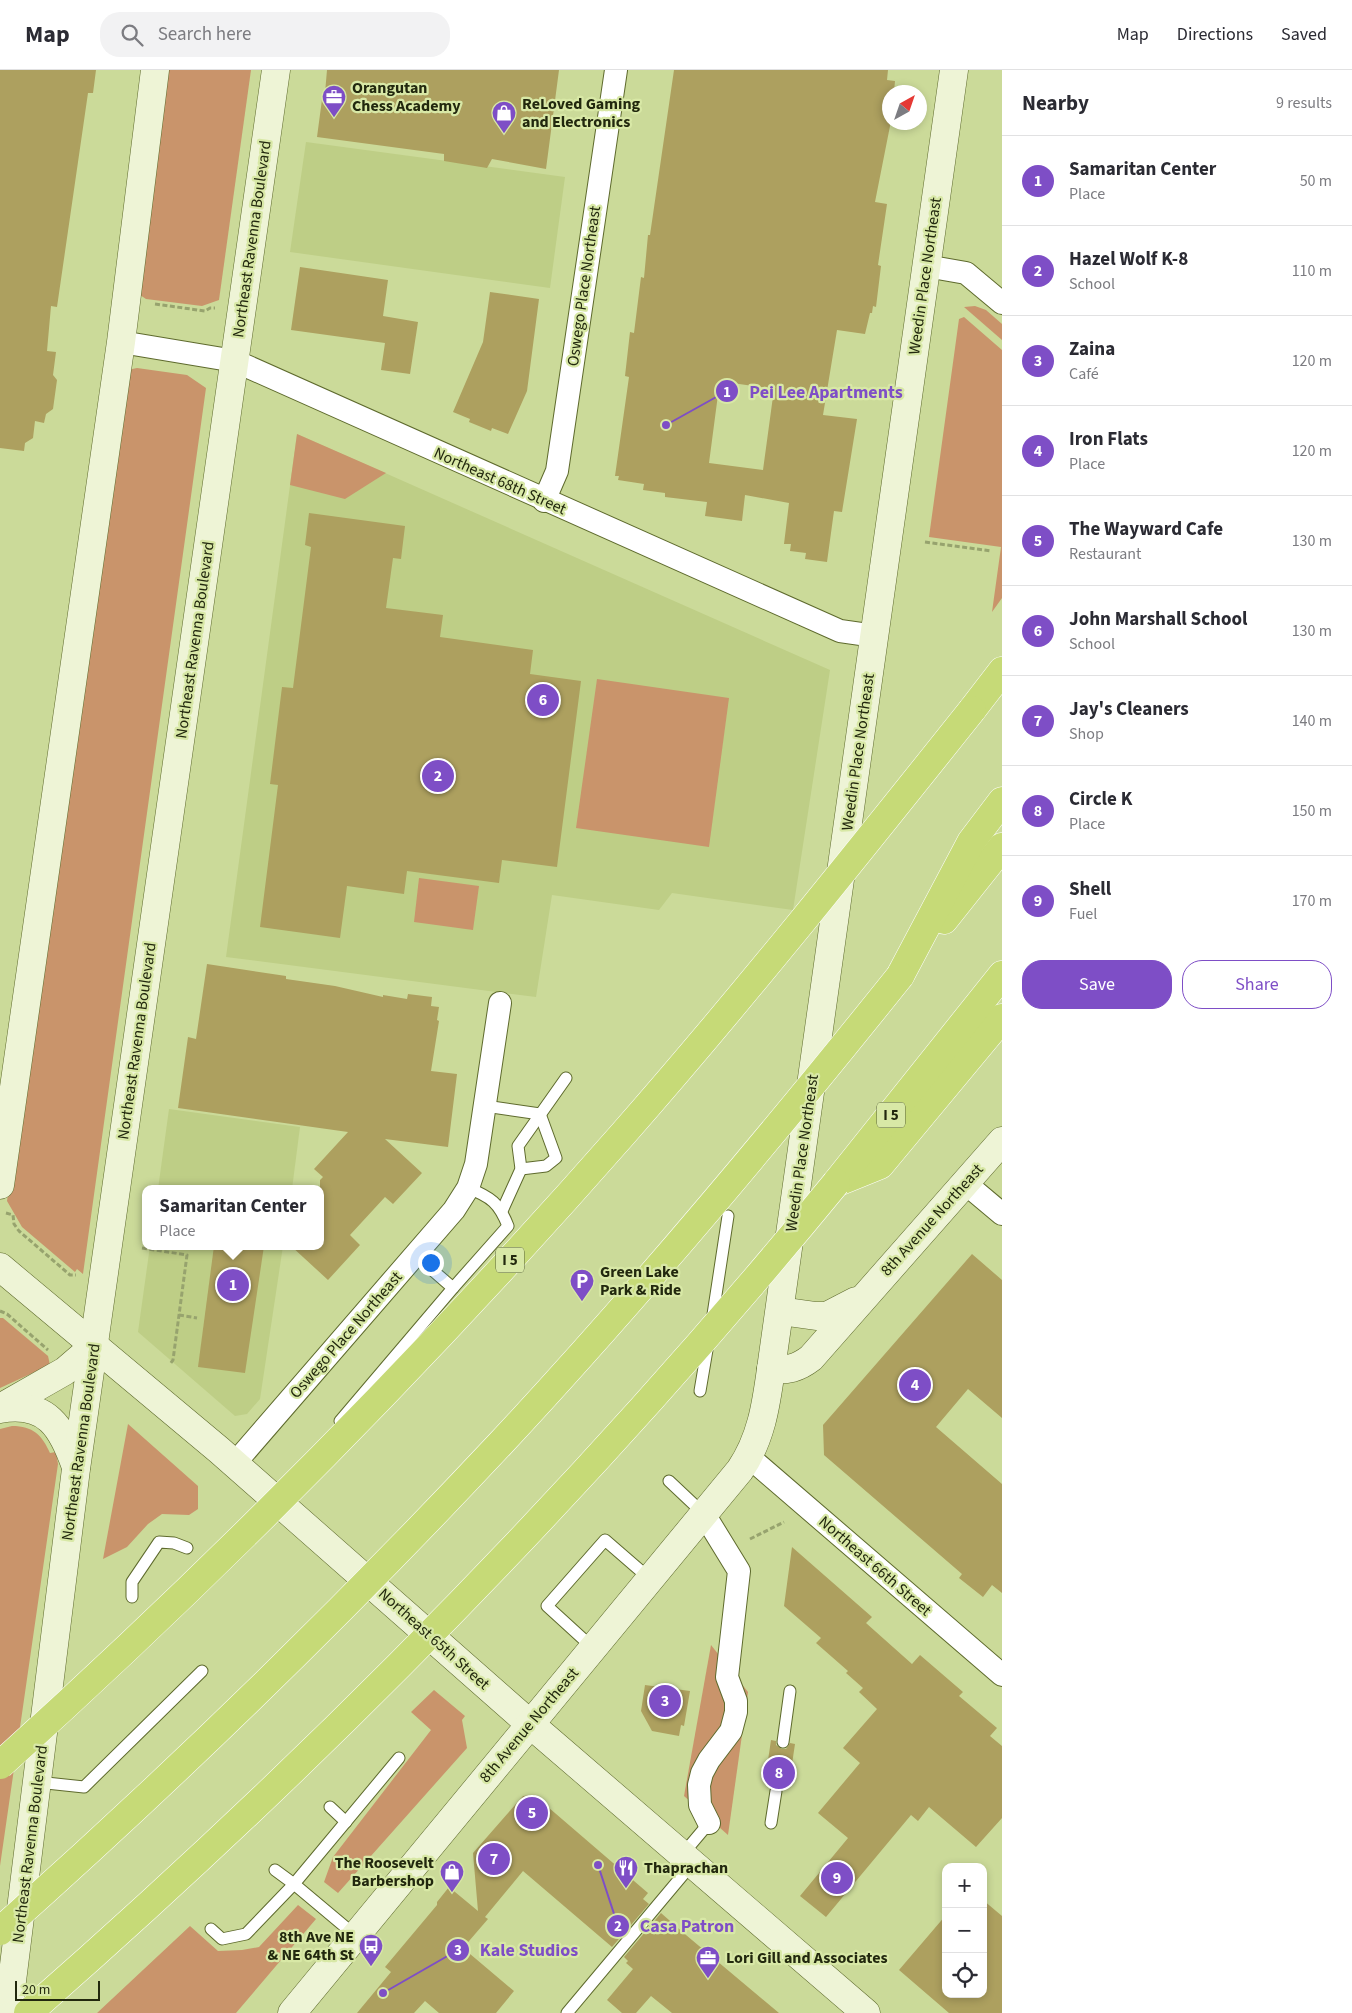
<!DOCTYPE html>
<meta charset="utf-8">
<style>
body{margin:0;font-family:"Source Sans 3",sans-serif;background:#f2f2f3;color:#2b2b33}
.controls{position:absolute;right:15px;bottom:15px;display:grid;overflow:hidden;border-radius:10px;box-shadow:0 2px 8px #0003}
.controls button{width:45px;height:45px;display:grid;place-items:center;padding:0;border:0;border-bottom:1px solid #e1e1e2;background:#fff;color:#2b2b33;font:25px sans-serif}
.compass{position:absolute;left:882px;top:15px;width:45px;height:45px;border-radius:50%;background:#fff;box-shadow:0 2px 8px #0003;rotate:40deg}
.scale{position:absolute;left:15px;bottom:12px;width:85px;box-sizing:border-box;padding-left:5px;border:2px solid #22280e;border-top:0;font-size:14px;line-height:18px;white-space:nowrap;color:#22280e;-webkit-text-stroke:4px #d8e8a6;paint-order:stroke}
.you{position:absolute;left:430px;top:1192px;width:18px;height:18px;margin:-12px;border:4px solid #fff;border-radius:50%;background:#1a73e8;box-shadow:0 0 0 8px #1a73e833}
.badge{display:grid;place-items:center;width:32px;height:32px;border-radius:50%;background:#7e4ec6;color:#fff;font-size:16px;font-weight:700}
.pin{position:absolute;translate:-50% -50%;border:2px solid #fff;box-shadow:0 1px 5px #0006}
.popup{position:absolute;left:142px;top:1115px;width:182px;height:65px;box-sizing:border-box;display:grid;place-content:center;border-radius:10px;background:#fff;filter:drop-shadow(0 1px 4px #0005);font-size:16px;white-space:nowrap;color:#7c7c81}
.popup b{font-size:19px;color:#2b2b33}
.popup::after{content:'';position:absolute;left:50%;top:100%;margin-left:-10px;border:10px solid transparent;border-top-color:#fff}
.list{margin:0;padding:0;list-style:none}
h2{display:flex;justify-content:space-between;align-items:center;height:65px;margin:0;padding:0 20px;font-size:21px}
h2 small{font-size:16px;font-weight:400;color:#7c7c81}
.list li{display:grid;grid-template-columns:32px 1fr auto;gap:15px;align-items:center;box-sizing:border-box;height:90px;padding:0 20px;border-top:1px solid #e1e1e2}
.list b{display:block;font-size:19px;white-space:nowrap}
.list p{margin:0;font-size:16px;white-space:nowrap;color:#7c7c81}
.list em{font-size:16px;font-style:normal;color:#7c7c81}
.actions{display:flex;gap:10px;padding:15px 20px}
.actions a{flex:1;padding:11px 0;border:1px solid #7e4ec6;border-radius:20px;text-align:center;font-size:18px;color:#7e4ec6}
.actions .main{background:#7e4ec6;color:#fff}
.icon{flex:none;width:28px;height:28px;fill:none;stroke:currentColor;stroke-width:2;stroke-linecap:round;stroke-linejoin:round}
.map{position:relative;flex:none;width:1002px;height:1943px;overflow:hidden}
header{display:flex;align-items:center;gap:30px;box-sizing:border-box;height:70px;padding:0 25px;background:#fff;border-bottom:1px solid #e1e1e2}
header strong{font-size:24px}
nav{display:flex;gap:28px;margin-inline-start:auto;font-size:18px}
.search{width:350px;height:45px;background:#f2f2f3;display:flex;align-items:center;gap:12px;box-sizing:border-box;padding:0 18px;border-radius:20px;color:#7c7c81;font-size:19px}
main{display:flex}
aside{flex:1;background:#fff}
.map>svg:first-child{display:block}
.built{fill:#bece86}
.green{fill:#c9946b}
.building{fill:#ada05f;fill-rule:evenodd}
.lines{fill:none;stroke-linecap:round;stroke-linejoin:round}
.lane-casing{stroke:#5e6a2d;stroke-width:13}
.street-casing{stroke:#5e6a2d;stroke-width:24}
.secondary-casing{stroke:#5e6a2d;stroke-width:29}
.highway-casing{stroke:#fff;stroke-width:29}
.path{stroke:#97a36e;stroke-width:3;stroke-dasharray:5 2.5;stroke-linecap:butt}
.lane{stroke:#fff;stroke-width:11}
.street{stroke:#fff;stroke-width:22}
.secondary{stroke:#eef4d6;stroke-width:28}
.highway{stroke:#c6da77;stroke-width:28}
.highway-bridge-casing{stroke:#fff;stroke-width:29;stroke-linecap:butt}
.highway-bridge{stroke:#c6da77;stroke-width:28}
.labels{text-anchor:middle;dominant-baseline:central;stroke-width:4.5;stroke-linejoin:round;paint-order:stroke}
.shield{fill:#d8e8a6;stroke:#59623c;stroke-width:1}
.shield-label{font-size:15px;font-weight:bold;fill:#22280e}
.poi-label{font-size:16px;font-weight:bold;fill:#22280e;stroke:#d8e8a6;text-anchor:start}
.street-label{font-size:16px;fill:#22280e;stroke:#d8e8a6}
.leader{fill:none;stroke:#7e4ec6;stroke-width:2}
.callout-dot{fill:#7e4ec6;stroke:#d8e8a6;stroke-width:2}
.mark-label{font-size:15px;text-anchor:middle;font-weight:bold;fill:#fff}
.callout-label{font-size:18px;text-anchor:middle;font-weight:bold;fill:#7e4ec6;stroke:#d8e8a6;stroke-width:4.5;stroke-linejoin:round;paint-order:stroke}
</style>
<header>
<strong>Map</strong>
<div class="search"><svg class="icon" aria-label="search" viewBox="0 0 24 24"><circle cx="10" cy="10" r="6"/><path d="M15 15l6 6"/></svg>Search here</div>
<nav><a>Map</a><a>Directions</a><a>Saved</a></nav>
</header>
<main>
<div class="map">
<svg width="1002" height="1943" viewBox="0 0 1002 1943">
<rect width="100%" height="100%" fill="#cbda99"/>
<g class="built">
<path d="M306 72 565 107 550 218 290 182Z"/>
<path d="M297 364 830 600 793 840 672 823 659 840 552 825 536 927 226 887Z"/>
<path d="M169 1039 300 1057 292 1119H158Z"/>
<path d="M150 1176H283L260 1329 247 1344 235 1346 138 1262Z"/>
</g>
<g class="green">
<path d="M165 0H251L219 230 202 236 146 229 134 221Z"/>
<path d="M975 236 986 240 1002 254V270L964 237Z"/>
<path d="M964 247 1002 280V528L992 542 1001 477 929 467 959 249Z"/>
<path d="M137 298 187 305 206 318 83 1204 77 1199 75 1202 22 1157 7 1131 123 301Z"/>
<path d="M297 364 386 403 345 429 290 415Z"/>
<path d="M597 609 729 628 709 777 576 758Z"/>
<path d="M419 808 479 816 473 860 414 852Z"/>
<path d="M0 1248H3L48 1286 50 1295 0 1318Z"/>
<path d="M128 1354 198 1416V1439L189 1445 162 1444 148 1454 127 1477 103 1489Z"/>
<path d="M12 1356C33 1356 42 1365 50 1383L56 1382 58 1394 0 1796V1359Z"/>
<path d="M711 1575 748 1622 728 1765 684 1726Z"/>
<path d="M434 1620 465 1646 462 1650 467 1678 338 1823 324 1812 333 1787 431 1660 411 1642Z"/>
<path d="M298 1835 316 1849 236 1943H97L190 1856 218 1881 242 1880 259 1877Z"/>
</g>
<g class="building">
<path d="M0 0H96L93 23H88L57 237 51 236 47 281 56 282 53 305 57 310 53 339 46 344 44 353 35 351 33 368 25 373 24 381 0 378Z"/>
<path d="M327 0H559L546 99 492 89 487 98 444 91V84L317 67 323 22 325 23Z"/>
<path d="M674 0H888L887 10 895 11 894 22H890V56L875 132 887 134 878 195 881 196 876 237 873 236 872 243H870L865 264 837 260 823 345 857 349 842 442 834 441 827 492 805 489 806 483 790 481 791 474H784L789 433 745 425 742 451 705 446 707 432 665 427V423L643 420 644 414 618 410 619 406H615L629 307 625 306 630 262 634 263 641 207 644 208 648 165H650ZM732 313 774 319 763 400 709 393 719 317 731 318Z"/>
<path d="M300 197 388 210 383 246 418 252 410 304 381 300 385 273 291 260Z"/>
<path d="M490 222 539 229 527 321 508 364 492 358 491 361 469 352 470 349 453 342 483 272Z"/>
<path d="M309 443 405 456 401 489 393 488 386 538 443 545 440 567 533 580 530 604 581 611 557 797 502 790 499 813 407 801 404 824 347 816 340 868 260 857 278 715 270 714 282 617 293 618 311 477 305 475Z"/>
<path d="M207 894 286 906V909L335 916 383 927V925L407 929 408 924 432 927 431 936 439 937 437 950 439 951 431 1001 457 1004 448 1077 385 1069 422 1103 393 1134 385 1127 350 1165 360 1175 328 1210 291 1176H320V1110L323 1107 314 1099 348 1062 178 1038 188 967 196 969Z"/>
<path d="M214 1176H264L245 1303 198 1297Z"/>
<path d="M972 1184 1002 1210V1348L968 1319 936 1357 1002 1414V1523L992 1515 983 1527 959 1508 962 1504 824 1385 823 1355Z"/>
<path d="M792 1477 872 1547 866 1553 912 1594 920 1585 963 1622 959 1626 997 1658 990 1666 1002 1676V1748L976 1777 929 1737 918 1751 911 1745 826 1847 800 1826 848 1768 818 1743 860 1693 843 1678 877 1639 859 1622 863 1618 846 1603 848 1601 816 1573 821 1568 784 1536Z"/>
<path d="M645 1615 690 1621 684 1656 681 1655 679 1666 652 1661 641 1641Z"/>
<path d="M771 1670 776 1671V1675L782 1679H786L790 1673 795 1674 789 1714 765 1711Z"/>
<path d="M534 1725 648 1823 643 1829 649 1834 612 1877 523 1801 485 1847 488 1849 463 1878 514 1921 496 1943H439L425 1931 414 1943H357L391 1902 385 1897 437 1835V1832L449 1817 478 1841 473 1783 523 1726Z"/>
<path d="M983 1830 1002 1846V1943H949L899 1900 946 1845V1924H983Z"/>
<path d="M661 1843 686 1865 779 1943H672L651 1926 636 1943H622L607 1930 633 1899 626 1893 628 1891 624 1887Z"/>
</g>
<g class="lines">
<defs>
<g id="lane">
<path d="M485 1036 540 1044"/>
<path d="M521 1099 546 1096 556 1088 540 1044"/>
<path d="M502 1141 521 1099 518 1076 566 1008"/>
<path d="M415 1185 453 1218"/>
<path d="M712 1251 728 1146"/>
<path d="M700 1321 708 1274"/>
<path d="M340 1351 453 1218 508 1156C499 1133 491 1127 468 1118"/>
<path d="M669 1411 704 1444"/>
<path d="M132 1527V1512L159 1472 174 1473 187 1478"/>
<path d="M593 1578 547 1536 605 1470 650 1509"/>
<path d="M783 1672 790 1621"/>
<path d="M37 1712 84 1717 202 1601"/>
<path d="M330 1737 346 1752"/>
<path d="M771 1753 776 1721"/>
<path d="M682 1785 709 1753"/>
<path d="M275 1800 294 1814 356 1866"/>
<path d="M211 1859 222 1869 246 1864 294 1814 399 1688"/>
<path d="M567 1943 692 1794"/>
</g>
<g id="street">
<path d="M926 196 966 203 1002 233"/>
<path d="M121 272 235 291 840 561 875 566"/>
<path d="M544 431 557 401 616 0"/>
<path d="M965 1113 1002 1144"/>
<path d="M749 1387 1002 1605"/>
<path d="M235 1393 454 1140 468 1118 476 1094 500 933"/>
<path d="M704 1444 739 1501 727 1607 736 1631V1642L731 1661 709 1690 702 1703 699 1715 700 1735 709 1753"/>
</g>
<g id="secondary">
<path d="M0 1115 121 272 155 0"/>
<path d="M0 1197 219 1380 530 1654 866 1943"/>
<path d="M780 1241 816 1246H827L856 1231"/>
<path d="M771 1299C787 1301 798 1298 811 1288L1002 1071"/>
<path d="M0 1338 65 1301 94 1276"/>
<path d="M0 1339C47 1331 62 1357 76 1397"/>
<path d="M8 1943 76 1399 276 0"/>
<path d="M292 1943 740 1400C761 1369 766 1336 771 1299L954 0"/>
</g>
<g id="highway">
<path d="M972 640 1002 601"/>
<path d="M944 850 1002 777"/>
<path d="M900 906 971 772 1002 731"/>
<path d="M838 1112 880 1095 1002 948"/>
<path d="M836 1113 1002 905"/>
</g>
</defs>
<use href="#lane" class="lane-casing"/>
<use href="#street" class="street-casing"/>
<use href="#secondary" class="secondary-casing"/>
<use href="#highway" class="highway-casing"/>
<g class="path">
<path d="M155 234 205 241 210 238H215"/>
<path d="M925 472 991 481"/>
<path d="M6 1143 13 1145 14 1154 19 1161 70 1205H76"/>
<path d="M142 1178 187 1185 173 1290 170 1294"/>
<path d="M0 1241 7 1244 48 1280"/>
<path d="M179 1245 197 1248"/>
<path d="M750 1469 784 1452"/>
</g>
<use href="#lane" class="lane"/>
<use href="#street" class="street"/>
<use href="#secondary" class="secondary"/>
<use href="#highway" class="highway"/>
<defs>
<g id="highway-bridge">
<path d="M0 1695C220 1497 428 1286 623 1064 744 926 858 783 972 640"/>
<path d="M0 1861C174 1706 342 1543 501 1373 641 1223 772 1066 900 906"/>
<path d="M28 1943C319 1688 591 1412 836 1113"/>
</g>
</defs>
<use href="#highway-bridge" class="highway-bridge-casing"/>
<use href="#highway-bridge" class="highway-bridge"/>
</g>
<defs>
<symbol id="office-pin" viewBox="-11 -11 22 30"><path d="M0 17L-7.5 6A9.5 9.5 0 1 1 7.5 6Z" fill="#7e4ec6" stroke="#d8e8a6"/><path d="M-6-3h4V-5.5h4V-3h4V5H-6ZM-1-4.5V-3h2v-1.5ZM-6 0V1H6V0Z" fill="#fff"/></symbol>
<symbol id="shop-pin" viewBox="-11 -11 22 30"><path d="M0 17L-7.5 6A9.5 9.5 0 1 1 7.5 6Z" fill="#7e4ec6" stroke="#d8e8a6"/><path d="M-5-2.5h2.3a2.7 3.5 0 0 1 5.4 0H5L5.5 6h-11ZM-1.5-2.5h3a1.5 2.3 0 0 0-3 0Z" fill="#fff"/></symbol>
<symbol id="parking-pin" viewBox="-11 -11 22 30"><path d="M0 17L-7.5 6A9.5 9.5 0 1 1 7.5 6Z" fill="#7e4ec6" stroke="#d8e8a6"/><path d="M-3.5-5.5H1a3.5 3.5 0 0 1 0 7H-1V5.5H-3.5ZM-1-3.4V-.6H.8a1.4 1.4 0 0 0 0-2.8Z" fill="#fff"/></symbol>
<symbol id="restaurant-pin" viewBox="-11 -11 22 30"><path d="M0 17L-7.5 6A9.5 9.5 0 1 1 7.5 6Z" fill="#7e4ec6" stroke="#d8e8a6"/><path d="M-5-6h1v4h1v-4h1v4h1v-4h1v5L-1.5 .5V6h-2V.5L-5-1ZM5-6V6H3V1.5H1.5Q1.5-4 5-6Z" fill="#fff"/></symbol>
<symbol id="bus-pin" viewBox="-11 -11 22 30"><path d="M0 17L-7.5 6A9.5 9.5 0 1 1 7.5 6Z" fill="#7e4ec6" stroke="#d8e8a6"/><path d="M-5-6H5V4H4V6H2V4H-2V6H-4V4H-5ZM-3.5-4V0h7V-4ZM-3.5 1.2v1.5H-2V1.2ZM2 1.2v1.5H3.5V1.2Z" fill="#fff"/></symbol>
</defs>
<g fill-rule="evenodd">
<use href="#office-pin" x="320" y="13" width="28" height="38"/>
<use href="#shop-pin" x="490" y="29" width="28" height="38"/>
<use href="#parking-pin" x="568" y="1197" width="28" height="38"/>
<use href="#restaurant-pin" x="612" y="1784" width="28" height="38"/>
<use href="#shop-pin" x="438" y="1788" width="28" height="38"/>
<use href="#bus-pin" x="357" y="1862" width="28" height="38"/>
<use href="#office-pin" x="694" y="1874" width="28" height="38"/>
</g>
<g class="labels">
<g class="shield">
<rect x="877" y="1032.5" width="28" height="25" rx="4"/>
<rect x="496" y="1177.5" width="28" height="25" rx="4"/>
</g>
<g class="shield-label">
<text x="891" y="1045">I 5</text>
<text x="510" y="1190">I 5</text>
</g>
<g class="poi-label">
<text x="352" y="18">Orangutan<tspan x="352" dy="18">Chess Academy</tspan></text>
<text x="522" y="34">ReLoved Gaming<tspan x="522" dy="18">and Electronics</tspan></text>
<text x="600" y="1202">Green Lake<tspan x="600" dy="18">Park &amp; Ride</tspan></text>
<text x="434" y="1793" text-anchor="end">The Roosevelt<tspan x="434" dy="18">Barbershop</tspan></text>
<text x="644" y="1798">Thaprachan</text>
<text x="354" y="1867" text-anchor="end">8th Ave NE<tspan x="354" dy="18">&amp; NE 64th St</tspan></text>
<text x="726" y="1888">Lori Gill and Associates</text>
</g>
<g class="street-label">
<text transform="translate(252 169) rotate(-82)">Northeast Ravenna Boulevard</text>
<text transform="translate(925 206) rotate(-82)">Weedin Place Northeast</text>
<text transform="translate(584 216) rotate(-82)">Oswego Place Northeast</text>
<text transform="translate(500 411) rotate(24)">Northeast 68th Street</text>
<text transform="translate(195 570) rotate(-82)">Northeast Ravenna Boulevard</text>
<text transform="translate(858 682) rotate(-82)">Weedin Place Northeast</text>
<text transform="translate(137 971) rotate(-82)">Northeast Ravenna Boulevard</text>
<text transform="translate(802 1083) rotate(-82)">Weedin Place Northeast</text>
<text transform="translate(932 1150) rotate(-48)">8th Avenue Northeast</text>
<text transform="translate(346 1265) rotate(-49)">Oswego Place Northeast</text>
<text transform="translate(81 1372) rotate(-82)">Northeast Ravenna Boulevard</text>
<text transform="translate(875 1496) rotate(41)">Northeast 66th Street</text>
<text transform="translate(434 1569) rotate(42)">Northeast 65th Street</text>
<text transform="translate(529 1655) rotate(-50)">8th Avenue Northeast</text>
<text transform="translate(30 1774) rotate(-83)">Northeast Ravenna Boulevard</text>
</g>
</g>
<path class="leader" d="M666 355L727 321M598 1795L618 1856M383 1923L458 1880"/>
<g class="callout-dot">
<circle cx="666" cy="355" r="5"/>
<circle cx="598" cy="1795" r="5"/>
<circle cx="383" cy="1923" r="5"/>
<circle cx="727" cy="321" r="12"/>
<circle cx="618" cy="1856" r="12"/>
<circle cx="458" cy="1880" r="12"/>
</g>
<g class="mark-label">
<text x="727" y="327">1</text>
<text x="618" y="1861">2</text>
<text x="458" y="1885">3</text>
</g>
<g class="callout-label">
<text x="826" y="328">Pei Lee Apartments</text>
<text x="687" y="1862">Casa Patron</text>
<text x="529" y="1886">Kale Studios</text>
</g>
</svg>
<div class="controls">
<button>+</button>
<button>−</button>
<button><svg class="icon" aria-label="locate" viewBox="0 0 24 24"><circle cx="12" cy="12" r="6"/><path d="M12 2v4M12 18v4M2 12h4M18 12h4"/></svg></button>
</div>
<svg class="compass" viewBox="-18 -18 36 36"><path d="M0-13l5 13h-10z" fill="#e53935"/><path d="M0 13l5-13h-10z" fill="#7c7c81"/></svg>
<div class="scale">20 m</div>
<div class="you"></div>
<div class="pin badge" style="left:233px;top:1215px">1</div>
<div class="popup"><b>Samaritan Center</b>Place</div>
<div class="pin badge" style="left:438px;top:706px">2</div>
<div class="pin badge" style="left:665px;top:1631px">3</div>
<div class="pin badge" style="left:915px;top:1315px">4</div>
<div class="pin badge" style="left:532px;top:1743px">5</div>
<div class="pin badge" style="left:543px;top:630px">6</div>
<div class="pin badge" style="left:494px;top:1789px">7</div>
<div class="pin badge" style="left:779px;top:1703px">8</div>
<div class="pin badge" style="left:837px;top:1808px">9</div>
</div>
<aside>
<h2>Nearby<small>9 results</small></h2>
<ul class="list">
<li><span class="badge">1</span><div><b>Samaritan Center</b><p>Place</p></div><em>50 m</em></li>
<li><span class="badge">2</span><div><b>Hazel Wolf K-8</b><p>School</p></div><em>110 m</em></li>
<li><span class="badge">3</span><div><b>Zaina</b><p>Café</p></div><em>120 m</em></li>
<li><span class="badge">4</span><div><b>Iron Flats</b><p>Place</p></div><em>120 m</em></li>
<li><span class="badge">5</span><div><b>The Wayward Cafe</b><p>Restaurant</p></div><em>130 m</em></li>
<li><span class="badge">6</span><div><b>John Marshall School</b><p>School</p></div><em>130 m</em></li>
<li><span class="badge">7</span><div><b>Jay's Cleaners</b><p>Shop</p></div><em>140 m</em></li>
<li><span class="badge">8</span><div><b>Circle K</b><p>Place</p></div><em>150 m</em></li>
<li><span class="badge">9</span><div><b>Shell</b><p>Fuel</p></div><em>170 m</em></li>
</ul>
<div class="actions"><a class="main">Save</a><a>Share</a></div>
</aside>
</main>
